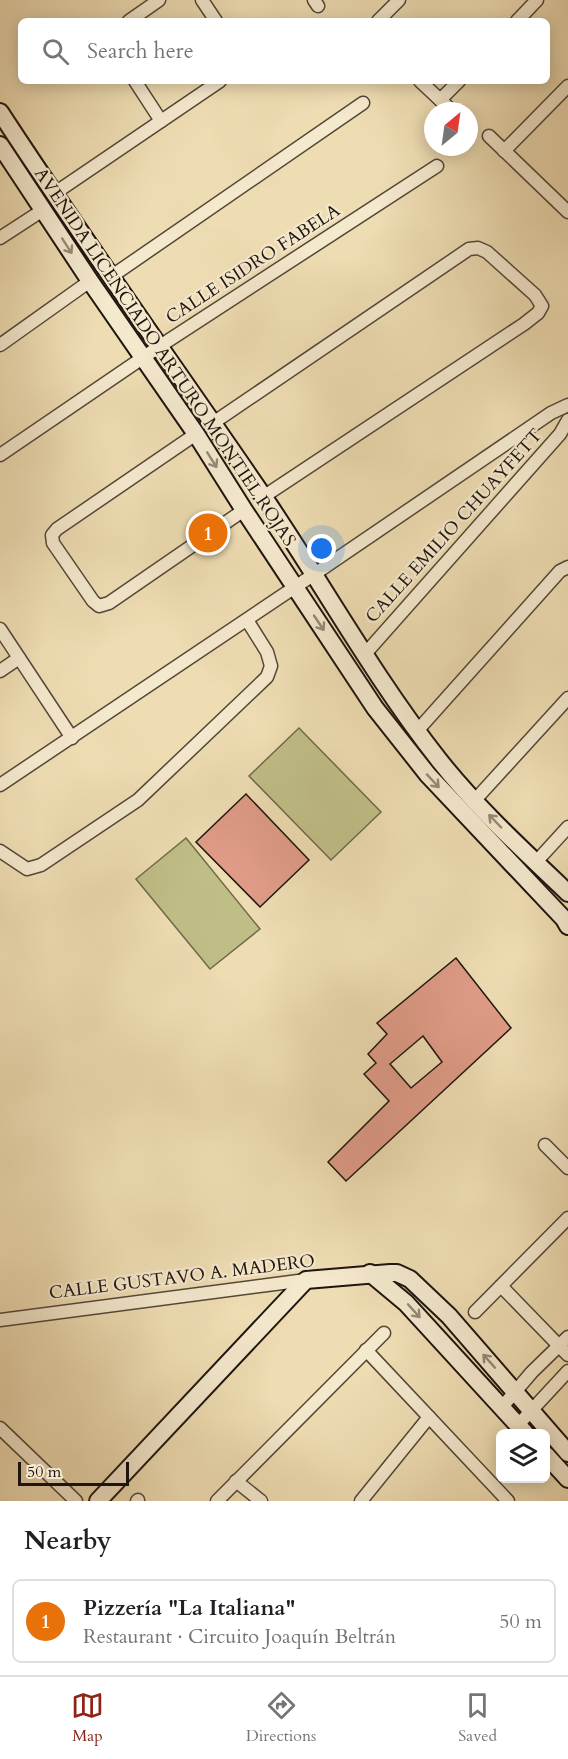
<!DOCTYPE html>
<meta charset="utf-8">
<style>
body{margin:0;font-family:Cardo,serif;background:#f2f2f2;color:#202124}
.controls{position:absolute;right:18px;bottom:18px;display:grid;overflow:hidden;border-radius:9px;box-shadow:0 3px 15px #0003}
.controls button{width:54px;height:54px;display:grid;place-items:center;padding:0;border:0;border-bottom:2px solid #e0e0e0;background:#fff;color:#202124;font:30px sans-serif}
.compass{position:absolute;left:424px;top:102px;width:54px;height:54px;border-radius:50%;background:#fff;box-shadow:0 3px 15px #0003;rotate:29deg}
.scale{position:absolute;left:18px;bottom:15px;width:111px;box-sizing:border-box;padding-left:6px;border:3px solid #1e150e;border-top:0;font-size:16px;line-height:21px;white-space:nowrap;color:#1e150e;-webkit-text-stroke:4px #f4e8cd;paint-order:stroke}
.you{position:absolute;left:322px;top:549px;width:21px;height:21px;margin:-15px;border:4px solid #fff;border-radius:50%;background:#1a73e8;box-shadow:0 0 0 9px #1a73e833}
.badge{display:grid;place-items:center;width:39px;height:39px;border-radius:50%;background:#8f2418;color:#fff;font-size:20px;font-weight:700}
.pin{position:absolute;translate:-50% -50%;border:3px solid #fff;box-shadow:0 2px 6px #0006}
.list{margin:0;padding:0;list-style:none}
h2{display:flex;justify-content:space-between;align-items:center;height:78px;margin:0;padding:0 24px;font-size:26px}
h2 small{font-size:20px;font-weight:400;color:#757577}
.list li{display:grid;grid-template-columns:39px 1fr auto;gap:18px;align-items:center;box-sizing:border-box;height:84px;margin:0 12px 12px;padding:0 12px;border:2px solid #e0e0e0;border-radius:9px}
.list b{display:block;font-size:22px;white-space:nowrap}
.list p{margin:0;font-size:20px;white-space:nowrap;color:#757577}
.list em{font-size:20px;font-style:normal;color:#757577}
.icon{flex:none;width:33px;height:33px;fill:none;stroke:currentColor;stroke-width:2;stroke-linecap:round;stroke-linejoin:round}
.map{position:relative;flex:none;width:568px;height:1501px;overflow:hidden}
.search{position:absolute;background:#fff;box-shadow:0 3px 15px #0003;left:18px;right:18px;top:18px;height:66px;display:flex;align-items:center;gap:15px;box-sizing:border-box;padding:0 21px;border-radius:9px;color:#757577;font-size:22px}
.sheet{height:174px;background:#fff}
nav{display:flex;justify-content:space-around;align-items:center;box-sizing:border-box;height:84px;border-top:2px solid #e0e0e0;background:#fff;font-size:16px;color:#757577}
nav a{display:grid;justify-items:center;gap:3px}
nav .on{color:#8f2418}
.map>svg:first-child{display:block}
.green{fill:#c0be87;stroke:#6f6a4a;stroke-width:1.5}
.building{fill:#df9b87;stroke:#1e150e;stroke-width:1.5;fill-rule:evenodd}
.lines{fill:none;stroke-linecap:round;stroke-linejoin:round}
.street-casing{stroke:#524737;stroke-width:15}
.secondary-casing{stroke:#1e150e;stroke-width:20}
.street{stroke:#f4e8cd;stroke-width:12}
.secondary{stroke:#f4e8cd;stroke-width:16}
.oneway{stroke:#948977}
.labels{text-anchor:middle;dominant-baseline:central;stroke-width:4.5;stroke-linejoin:round;paint-order:stroke}
.street-label{font-size:18px;fill:#1e150e;stroke:#f4e8cd}
</style>
<div class="map">
<svg width="568" height="1501" viewBox="0 0 568 1501">
<rect width="100%" height="100%" fill="#eedcb2"/>
<filter id="stains"><feTurbulence type="fractalNoise" baseFrequency=".00333" numOctaves="4"/><feColorMatrix values="0 0 0 0 .2 0 0 0 0 .09 0 0 0 0 .02 0 0 0 .5 -.17"/></filter>
<radialGradient id="worn" r=".72"><stop offset=".6" stop-color="#630" stop-opacity="0"/><stop offset="1" stop-color="#630" stop-opacity=".3"/></radialGradient>
<g class="green">
<path d="M299 728 381 812 331 860 249 776Z"/>
<path d="M186 838 260 929 210 969 136 879Z"/>
</g>
<g class="building">
<path d="M246 794 309 860 260 907 196 842Z"/>
<path d="M456 958 511 1028 346 1181 328 1162 389 1101 364 1074 376 1063 368 1054 387 1034 377 1023ZM423 1036 442 1062 411 1088 390 1064Z"/>
</g>
<g class="lines">
<defs>
<g id="street">
<path d="M202 0 216 21"/>
<path d="M314 0 318 6"/>
<path d="M129 21 159 0"/>
<path d="M378 21 399 0"/>
<path d="M517 21 537 0"/>
<path d="M135 81 161 121"/>
<path d="M420 81 452 111"/>
<path d="M440 100 459 81"/>
<path d="M489 136 568 212"/>
<path d="M504 151 568 86"/>
<path d="M55 193 220 81"/>
<path d="M0 238 43 210"/>
<path d="M112 276 363 103"/>
<path d="M0 345 90 281"/>
<path d="M213 423 469 249 478 248 487 252 535 295 542 306 538 313 524 324 263 497"/>
<path d="M196 434 57 529 52 535 53 543 93 601 99 606 109 603 244 510"/>
<path d="M0 455 160 346 437 166"/>
<path d="M0 629 72 738"/>
<path d="M365 654 560 434 568 420"/>
<path d="M0 671 19 658"/>
<path d="M417 731 560 571 568 567"/>
<path d="M0 785 313 575 551 413 568 405"/>
<path d="M475 800 568 698"/>
<path d="M0 851 27 869 41 865 138 800 267 677 271 666 267 652 247 620"/>
<path d="M536 862 568 827"/>
<path d="M545 1145 568 1168"/>
<path d="M501 1286 568 1355"/>
<path d="M475 1312 568 1218"/>
<path d="M0 1320 306 1280"/>
<path d="M366 1350 508 1501"/>
<path d="M502 1407 532 1372 568 1337"/>
<path d="M518 1425 568 1371"/>
<path d="M0 1428 76 1501"/>
<path d="M236 1481 261 1501"/>
<path d="M137 1501 138 1500"/>
<path d="M217 1501 384 1333"/>
<path d="M361 1501 429 1417"/>
</g>
<g id="secondary">
<path d="M0 112C84 241 174 366 261 493 321 581 373 676 439 760 477 808 524 851 568 893"/>
<path d="M0 145 90 281 196 434 244 510 375 708 428 775 564 919 568 926"/>
<path d="M370 1273 406 1303 526 1434"/>
<path d="M546 1455 568 1479"/>
<path d="M98 1501 306 1280 390 1273H397L410 1279 449 1316 568 1453"/>
</g>
</defs>
<use href="#street" class="street-casing"/>
<use href="#secondary" class="secondary-casing"/>
<use href="#street" class="street"/>
<use href="#secondary" class="secondary"/>
</g>
<defs><path id="oneway-shaft" d="M-6 0H5M1.5-3L5.5 0L1.5 3" fill="none" stroke-width="1.6" stroke-linecap="round" stroke-linejoin="round" transform="scale(1.5)"/></defs>
<g class="oneway">
<use href="#oneway-shaft" transform="translate(67 246) rotate(57)"/>
<use href="#oneway-shaft" transform="translate(212 460) rotate(58)"/>
<use href="#oneway-shaft" transform="translate(319 623) rotate(56)"/>
<use href="#oneway-shaft" transform="translate(433 781) rotate(47)"/>
<use href="#oneway-shaft" transform="translate(495 821) rotate(-134)"/>
<use href="#oneway-shaft" transform="translate(414 1311) rotate(48)"/>
<use href="#oneway-shaft" transform="translate(489 1361) rotate(-132)"/>
</g>
<g class="labels">
<g class="street-label">
<text transform="translate(253 264) rotate(-33)">CALLE ISIDRO FABELA</text>
<text transform="translate(165 357) rotate(56)">AVENIDA LICENCIADO ARTURO MONTIEL ROJAS</text>
<text transform="translate(454 526) rotate(-48)">CALLE EMILIO CHUAYFETT</text>
<text transform="translate(182 1277) rotate(-7)">CALLE GUSTAVO A. MADERO</text>
</g>
</g>
<rect width="100%" height="100%" filter="url(#stains)"/>
<rect width="100%" height="100%" fill="url(#worn)"/>
</svg>
<div class="controls">
<button><svg class="icon" aria-label="layers" viewBox="0 0 24 24"><path d="M12 4l9 5-9 5-9-5zM3 14l9 5 9-5"/></svg></button>
</div>
<svg class="compass" viewBox="-18 -18 36 36"><path d="M0-13l5 13h-10z" fill="#e53935"/><path d="M0 13l5-13h-10z" fill="#757577"/></svg>
<div class="scale">50 m</div>
<div class="you"></div>
<div class="pin badge" style="left:208px;top:533px;background:#e8710a">1</div>
<div class="search"><svg class="icon" aria-label="search" viewBox="0 0 24 24"><circle cx="10" cy="10" r="6"/><path d="M15 15l6 6"/></svg>Search here</div>
</div>
<section class="sheet">
<h2>Nearby<small></small></h2>
<ul class="list">
<li><span class="badge" style="background:#e8710a">1</span><div><b>Pizzería &quot;La Italiana&quot;</b><p>Restaurant · Circuito Joaquín Beltrán</p></div><em>50 m</em></li>
</ul>
</section>
<nav>
<a class="on"><svg class="icon" aria-label="map" viewBox="0 0 24 24"><path d="M3 6l6-2 6 2 6-2v14l-6 2-6-2-6 2zM9 4v14M15 6v14"/></svg>Map</a>
<a><svg class="icon" aria-label="directions" viewBox="0 0 24 24"><path d="M12 3l9 9-9 9-9-9zM9 14v-3h6M13 9l2 2-2 2"/></svg>Directions</a>
<a><svg class="icon" aria-label="saved" viewBox="0 0 24 24"><path d="M7 4h10v16l-5-4-5 4z"/></svg>Saved</a>
</nav>
